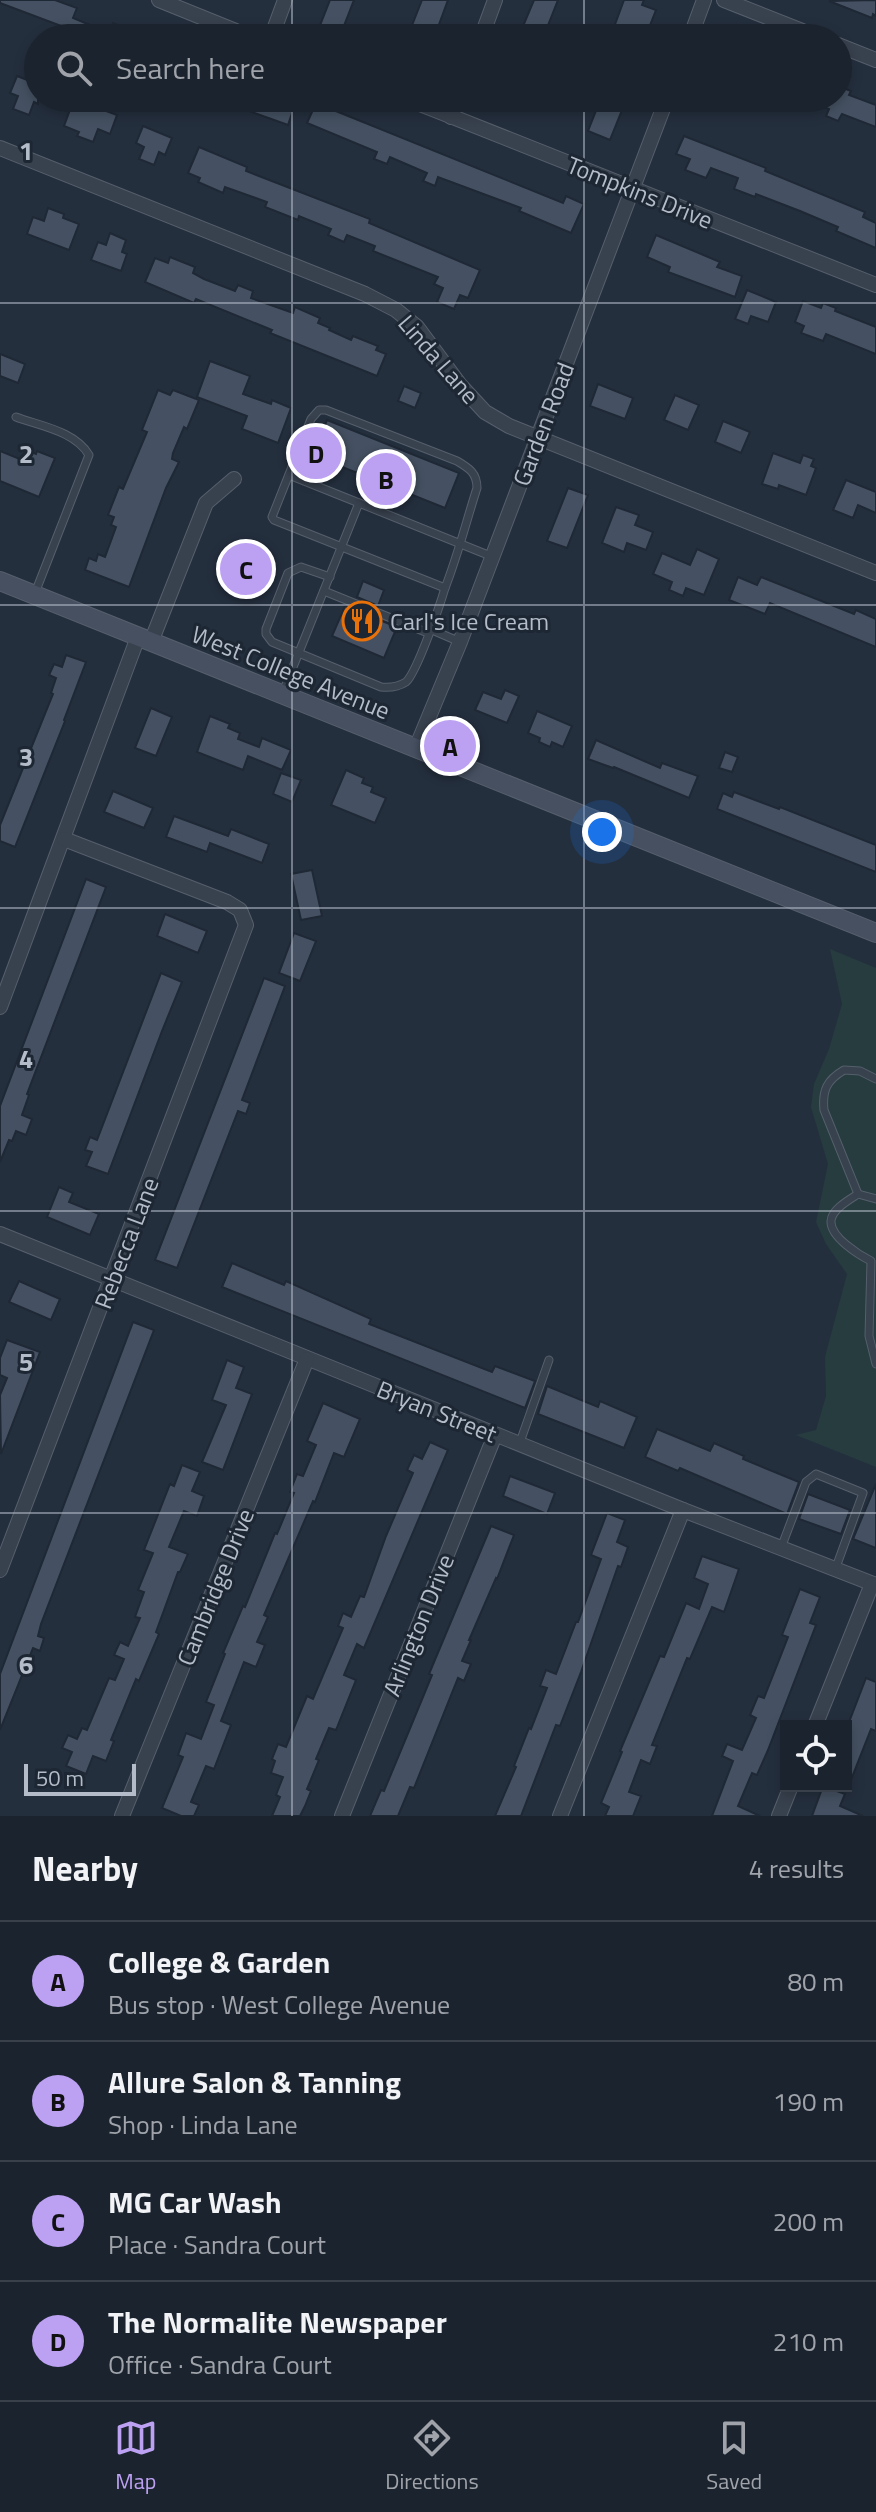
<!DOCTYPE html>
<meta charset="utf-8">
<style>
body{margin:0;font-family:"Titillium Web",sans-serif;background:#282f3a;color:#f1f3f6}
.controls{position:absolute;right:24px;bottom:24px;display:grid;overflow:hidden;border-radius:0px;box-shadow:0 4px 12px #0003}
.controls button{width:72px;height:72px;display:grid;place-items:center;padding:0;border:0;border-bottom:2px solid #39404a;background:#1b232e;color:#f1f3f6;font:40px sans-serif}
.scale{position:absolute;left:24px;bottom:20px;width:112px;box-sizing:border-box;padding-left:8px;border:4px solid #b4bcc9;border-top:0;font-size:22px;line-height:28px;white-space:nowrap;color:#b4bcc9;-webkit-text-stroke:6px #1d2633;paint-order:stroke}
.you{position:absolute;left:602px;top:832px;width:28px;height:28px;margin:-20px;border:6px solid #fff;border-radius:50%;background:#1a73e8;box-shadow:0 0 0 12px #1a73e833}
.badge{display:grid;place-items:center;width:52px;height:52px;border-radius:50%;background:#bca0f2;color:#111;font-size:26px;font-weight:700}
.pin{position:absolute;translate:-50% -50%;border:4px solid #fff;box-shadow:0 2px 8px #0006}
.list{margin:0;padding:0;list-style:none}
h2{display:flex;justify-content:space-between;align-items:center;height:104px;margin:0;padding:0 32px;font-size:34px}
h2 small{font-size:26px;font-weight:400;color:#a0a4aa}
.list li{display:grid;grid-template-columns:52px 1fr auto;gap:24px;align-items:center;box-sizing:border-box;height:120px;padding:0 32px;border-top:2px solid #39404a}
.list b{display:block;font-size:30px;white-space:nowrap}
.list p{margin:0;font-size:26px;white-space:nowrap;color:#a0a4aa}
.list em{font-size:26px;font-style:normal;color:#a0a4aa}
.icon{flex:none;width:44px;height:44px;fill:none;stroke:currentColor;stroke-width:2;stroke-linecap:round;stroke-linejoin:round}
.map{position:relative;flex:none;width:876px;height:1816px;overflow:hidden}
.search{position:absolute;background:#1b232e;box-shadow:0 4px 12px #0003;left:24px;right:24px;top:24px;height:88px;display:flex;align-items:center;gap:20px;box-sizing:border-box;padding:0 28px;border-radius:44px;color:#a0a4aa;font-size:30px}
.sheet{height:584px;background:#1b232e}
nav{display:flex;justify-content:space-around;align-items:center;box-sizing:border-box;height:112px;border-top:2px solid #39404a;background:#1b232e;font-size:22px;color:#a0a4aa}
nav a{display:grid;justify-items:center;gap:4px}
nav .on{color:#bca0f2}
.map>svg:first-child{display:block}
.green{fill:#263c3f}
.building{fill:#455162;stroke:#1f2835;stroke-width:2}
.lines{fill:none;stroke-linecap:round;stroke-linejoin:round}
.service-casing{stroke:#565f6c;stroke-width:9}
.minor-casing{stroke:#565f6c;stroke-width:16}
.secondary-casing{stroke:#565f6c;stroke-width:20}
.service{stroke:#38414e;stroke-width:7}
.minor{stroke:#38414e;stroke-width:14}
.secondary{stroke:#465061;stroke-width:18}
.grid{fill:none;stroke:#b4bcc9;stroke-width:2;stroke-opacity:0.55}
.labels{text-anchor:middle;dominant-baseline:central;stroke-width:6;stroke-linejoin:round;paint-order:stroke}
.street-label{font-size:24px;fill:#b4bcc9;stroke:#1d2633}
.poi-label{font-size:24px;fill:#b4bcc9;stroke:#1d2633;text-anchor:start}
.grid-label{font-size:26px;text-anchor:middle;font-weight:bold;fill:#b4bcc9;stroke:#1d2633;stroke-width:6;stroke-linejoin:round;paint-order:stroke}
</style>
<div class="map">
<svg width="876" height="1816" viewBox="0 0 876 1816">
<rect width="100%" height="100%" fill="#242f3e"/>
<path class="green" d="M830 949 876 968V1467L796 1435 816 1430 826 1396 825 1357 847 1274 826 1244 816 1222 828 1164 811 1107 814 1084 829 1049 842 1004Z"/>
<g class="building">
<path d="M0 0H55L77 8 73 18 109 33 113 23 148 38H93L0 3Z"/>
<path d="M330 0H354L340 36 319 28Z"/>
<path d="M422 0H448L434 38H407Z"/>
<path d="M534 0H558L543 38H518Z"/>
<path d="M624 0H644L642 5 656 10 645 38H610Z"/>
<path d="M876 0V16L873 14 872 18 829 1Z"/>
<path d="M17 76 38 84V104L34 102 29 115 13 109 18 96 10 93Z"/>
<path d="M838 86 851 91 849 95 876 105V127L842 114 838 121 826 116 829 109 802 99 838 98Z"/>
<path d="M254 98H278L277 101 294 107 288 125 249 111Z"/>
<path d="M601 98H627L610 140 588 131Z"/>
<path d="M74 99 117 115 110 134 98 129 93 142 77 136 79 132 64 126Z"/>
<path d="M316 103 563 203 566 196 584 204 571 233 519 211 521 208 438 177 435 186 423 181 427 173 399 161 390 157 387 164 374 159 377 152 307 123Z"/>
<path d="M143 126 172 138 165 155 159 152 154 165 139 159 144 147 136 143Z"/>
<path d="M684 136 766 168 765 171 865 212 863 217 876 223V248L836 231 838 227 800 211 756 194 755 197 734 189 738 178 711 168 706 178 685 170 690 159 676 154Z"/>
<path d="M199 147 247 167 246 171 370 219 369 223 480 270 468 298 460 295 454 309 437 302 443 288 434 284 438 277 373 251 375 246 347 235 344 242 328 235 331 229 299 216 298 220 265 207 267 202 225 187 223 193 198 182 200 178 188 173Z"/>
<path d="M48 208 64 214 63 218 79 224 69 250 27 234 33 217 44 221Z"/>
<path d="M110 233 126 240 122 252 127 254 121 271 91 260 98 242 106 245Z"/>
<path d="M656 235 720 262 717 267 742 276 735 297 668 272 670 267 647 257Z"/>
<path d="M170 257 195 267 193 273 204 279 235 291 238 285 253 291 251 298 293 313 295 307 320 318 318 323 330 328 329 330 351 340 353 336 378 346 376 350 386 354 377 376 270 333 272 330 196 299 194 303 145 282 155 258 168 263Z"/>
<path d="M747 290 776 302 768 322 751 316 748 324 735 319Z"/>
<path d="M803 301 821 308 823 303 836 308 835 311 876 327V354L826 334 823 341 801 333 804 326 795 322Z"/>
<path d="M0 354 25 364 18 383 0 376Z"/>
<path d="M210 361 250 376 243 394 271 404 272 400 291 408 278 443 242 429 247 416 197 397Z"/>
<path d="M598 384 633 398 625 419 590 406Z"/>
<path d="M404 386 421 393 415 408 398 401Z"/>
<path d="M158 390 170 395 173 390 199 400 187 429 184 427 173 453 172 459 179 462 166 488 129 587 85 570 89 558 96 561 98 554 105 557 116 527 111 525 114 517 108 515 119 487 123 489 147 432 142 430Z"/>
<path d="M675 395 699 405 688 430 664 420Z"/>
<path d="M327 420 459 473 445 508 312 455Z"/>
<path d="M723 421 750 432 741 453 715 442Z"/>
<path d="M26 450 36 454 37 451 55 458 39 497 0 481V451L22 460Z"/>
<path d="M773 453 800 463 803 455 814 459 811 466 816 468 806 495 779 485 778 489 762 484Z"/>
<path d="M846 480 876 492V513L858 505 853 518 833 510Z"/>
<path d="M568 488 588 495 567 548 547 541Z"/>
<path d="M616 507 639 515 635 525 653 532 646 550 627 543 624 552 602 543Z"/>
<path d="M697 549 719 559 704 595 686 588 683 596 669 590 672 582 653 574 662 553 690 565Z"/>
<path d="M223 550 274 570 267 588 217 568Z"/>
<path d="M738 577 757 585 761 577 854 614 856 610 876 619V647L770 603 765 614 729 600Z"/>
<path d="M363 581 384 590 378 606 357 597Z"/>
<path d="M345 606 397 627 384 658 332 636Z"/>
<path d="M66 655 86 662 64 720 65 721 15 847 0 841V825L53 694 51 693 56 678 49 675 54 664 62 667Z"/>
<path d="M505 690 519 696 507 723 475 710 483 692 501 699Z"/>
<path d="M151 708 172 717 156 756 135 748Z"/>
<path d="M537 711 572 726 563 747 552 742 550 747 539 742 540 738 528 733Z"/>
<path d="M210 716 230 724 228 728 240 733 238 739 259 747 262 738 291 750 282 770 248 756 243 770 197 752Z"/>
<path d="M596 740 660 768 662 763 698 776 689 798 614 767 613 768 588 759Z"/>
<path d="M725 752 738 757 732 772 719 768Z"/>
<path d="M346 770 364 778 362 783 373 787 371 792 386 798 375 823 331 805Z"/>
<path d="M281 773 301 780 292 802 273 794Z"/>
<path d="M113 791 153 808 144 828 104 812Z"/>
<path d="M734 792 779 809 780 807 876 845V872L717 809 723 793 732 797Z"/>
<path d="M174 816 228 836 231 829 269 844 262 863 210 843 207 852 166 837Z"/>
<path d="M312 870 322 916 301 920 291 874Z"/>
<path d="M86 879 106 887 27 1094 29 1095 22 1115 32 1119 26 1135 16 1131 12 1141 9 1140 0 1162V1106Z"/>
<path d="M165 914 207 931 198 953 157 936Z"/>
<path d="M294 933 316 941 300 981 279 973Z"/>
<path d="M161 973 182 982 162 1031 108 1174 86 1166 92 1152 85 1150 90 1137 97 1140Z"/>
<path d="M264 978 285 986 242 1100 250 1103 246 1114 238 1111 177 1268 155 1260Z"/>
<path d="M59 1187 73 1193 69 1202 99 1214 90 1235 47 1217Z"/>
<path d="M232 1263 284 1285 286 1281 371 1319 369 1324 492 1372 495 1366 535 1381 525 1408 222 1287Z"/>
<path d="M19 1281 60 1299 51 1320 9 1302Z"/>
<path d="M133 1322 154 1330 41 1624 38 1636 44 1638 40 1651 33 1648 0 1730V1674Z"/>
<path d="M7 1340 40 1352 1 1454 0 1395 7 1378 0 1375V1358Z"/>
<path d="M227 1360 244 1367 236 1388 252 1394 223 1470 202 1462 226 1405 212 1400Z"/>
<path d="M547 1386 598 1407 600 1401 637 1417 624 1448 538 1414Z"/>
<path d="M323 1403 360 1419 344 1457 334 1453 315 1502 313 1501 286 1564 264 1615 268 1617 257 1642 265 1645 256 1667 244 1662 221 1721 231 1725 214 1769 206 1766 191 1802 199 1805 194 1816H181L162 1808 183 1757 178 1755 186 1733 201 1739 214 1705 206 1702 225 1654 223 1653 243 1606 245 1607 275 1533 277 1534 294 1493 290 1492 297 1474 303 1476 316 1445 307 1441Z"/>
<path d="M657 1429 710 1451 714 1443 744 1456 743 1459 799 1482 787 1514 680 1468 678 1471 645 1457Z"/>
<path d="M430 1442 448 1450 364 1648 357 1644 344 1675 356 1680 336 1730 329 1728 316 1759 319 1760 307 1789 311 1791 305 1806 300 1816H272L280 1797 276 1795 283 1777 271 1773 275 1761 272 1759 278 1744 286 1747 307 1696 313 1699 343 1628 338 1626 343 1613 351 1617 360 1596 364 1597 386 1536 413 1473 407 1470 414 1455 422 1459Z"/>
<path d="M182 1465 200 1472 192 1491 204 1496 197 1516 184 1511 169 1547 188 1554 180 1572H178L156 1632 159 1634 139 1681 136 1679 111 1740 114 1741 106 1761 93 1756 86 1774 66 1766 72 1752 62 1748 68 1735 77 1739 82 1728 87 1730 109 1678 115 1680 124 1659 114 1655 120 1642 128 1646 140 1618 135 1617 144 1592 138 1590 153 1553 144 1550 170 1484 174 1486Z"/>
<path d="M510 1476 555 1493 547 1514 503 1496Z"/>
<path d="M876 1484V1548L853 1539Z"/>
<path d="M808 1494 850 1510 841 1534 799 1519Z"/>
<path d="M607 1513 625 1520 617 1542 628 1547 621 1567 618 1566 581 1672 560 1726 556 1725 521 1816H495L516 1767 514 1766 529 1728 531 1729 547 1688 540 1686 546 1670 556 1674 576 1622H578L601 1559 591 1555Z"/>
<path d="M491 1526 514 1535 497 1579 496 1578 469 1640H471L462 1661 471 1664 464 1681 458 1678 414 1788 410 1787 398 1816H370L381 1790 384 1791 411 1726 432 1675 429 1674Z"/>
<path d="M702 1556 739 1569 724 1612 712 1607 690 1659 687 1658 652 1745 657 1746 650 1764 641 1760 629 1792 641 1796 633 1816H605L609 1807 601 1803 622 1752 620 1751 660 1656 664 1657 686 1603 699 1609 708 1584 694 1578Z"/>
<path d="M800 1589 820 1597 810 1623 816 1625 768 1750 757 1775 752 1773 738 1806 760 1816H712L733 1761 722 1756 727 1744 742 1750 756 1718 750 1715 758 1696 764 1698 788 1637 782 1635Z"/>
<path d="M866 1678 876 1682V1731L871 1729 847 1790 846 1730Z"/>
<path d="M823 1786 845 1794 840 1806 863 1816H812Z"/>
</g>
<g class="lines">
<defs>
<g id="service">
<path d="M319 410H326L457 461C469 468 477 473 477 488 466 522 458 555 445 588L274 520 272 517 311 419Z"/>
<path d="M16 417C40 426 75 431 89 455L35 593"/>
<path d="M289 475 359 503"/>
<path d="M330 577 301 567 288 573 266 629V634L272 642 381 687C390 688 398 687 406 682 417 672 440 605 445 588"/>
<path d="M324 591 428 633"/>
<path d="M430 629 460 642"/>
<path d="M283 692 359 503 493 557"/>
<path d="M876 1079 860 1071 844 1070C827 1080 822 1090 824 1110L858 1194C849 1200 832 1209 831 1221 830 1237 859 1255 871 1261L869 1336 876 1364"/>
<path d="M858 1194 876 1199"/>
<path d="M519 1445 549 1360"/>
<path d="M781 1548 806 1482 816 1474 863 1493 835 1570"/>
</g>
<g id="minor">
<path d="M159 0 253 38"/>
<path d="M724 0 820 38"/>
<path d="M271 38 285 0"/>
<path d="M481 38 495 0"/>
<path d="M690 38 704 0"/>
<path d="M838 45 876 60"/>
<path d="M405 98 876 285"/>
<path d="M451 117 458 98"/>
<path d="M0 148 365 294 396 310 417 327 460 385 485 412 509 426 876 573"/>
<path d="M151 642 206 503 234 479"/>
<path d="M416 748 460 642 667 98"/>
<path d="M0 1007 138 637"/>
<path d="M0 1234 683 1510 876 1585"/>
<path d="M0 1570 246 925 240 910 227 902 64 839"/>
<path d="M815 1726 872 1584"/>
<path d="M122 1816 307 1359"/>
<path d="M342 1816 495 1435"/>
<path d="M560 1816 683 1510"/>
<path d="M779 1816 791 1786"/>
</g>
<path id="secondary" d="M0 581 876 933"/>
</defs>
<use href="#service" class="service-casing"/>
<use href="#minor" class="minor-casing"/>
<use href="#secondary" class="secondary-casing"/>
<use href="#service" class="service"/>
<use href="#minor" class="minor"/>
<use href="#secondary" class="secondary"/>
</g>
<path class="grid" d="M292 0V38M584 0V38M292 98V1816M584 98V1816M0 303H876M0 605H876M0 908H876M0 1211H876M0 1513H876"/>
<defs>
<symbol id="restaurant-ring" viewBox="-11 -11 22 22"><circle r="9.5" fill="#1d2633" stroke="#e8710a" stroke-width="1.5"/><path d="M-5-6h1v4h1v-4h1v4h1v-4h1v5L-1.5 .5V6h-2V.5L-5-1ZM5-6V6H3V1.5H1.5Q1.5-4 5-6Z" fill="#e8710a"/></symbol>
</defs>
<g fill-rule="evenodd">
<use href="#restaurant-ring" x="340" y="599" width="44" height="44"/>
</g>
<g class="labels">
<g class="street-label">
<text transform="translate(640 192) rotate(22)">Tompkins Drive</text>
<text transform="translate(439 359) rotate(49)">Linda Lane</text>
<text transform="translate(543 424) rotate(-69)">Garden Road</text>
<text transform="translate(291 672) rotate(22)">West College Avenue</text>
<text transform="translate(126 1243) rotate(-69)">Rebecca Lane</text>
<text transform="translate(437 1411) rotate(22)">Bryan Street</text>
<text transform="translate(215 1587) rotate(-68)">Cambridge Drive</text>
<text transform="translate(418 1625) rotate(-68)">Arlington Drive</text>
</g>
<g class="poi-label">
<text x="390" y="621">Carl's Ice Cream</text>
</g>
</g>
<g class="grid-label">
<text x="26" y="160">1</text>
<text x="26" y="463">2</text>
<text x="26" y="766">3</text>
<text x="26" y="1068">4</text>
<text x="26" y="1371">5</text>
<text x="26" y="1674">6</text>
</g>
</svg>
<div class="controls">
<button><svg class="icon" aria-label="locate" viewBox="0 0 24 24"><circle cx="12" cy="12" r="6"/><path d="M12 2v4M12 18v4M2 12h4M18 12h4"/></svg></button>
</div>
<div class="scale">50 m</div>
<div class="you"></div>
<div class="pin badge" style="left:450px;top:746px">A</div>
<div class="pin badge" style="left:386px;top:479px">B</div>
<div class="pin badge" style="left:246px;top:569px">C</div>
<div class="pin badge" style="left:316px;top:453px">D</div>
<div class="search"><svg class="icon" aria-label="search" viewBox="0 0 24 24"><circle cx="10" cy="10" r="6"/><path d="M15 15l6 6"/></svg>Search here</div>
</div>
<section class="sheet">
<h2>Nearby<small>4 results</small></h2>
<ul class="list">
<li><span class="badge">A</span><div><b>College &amp; Garden</b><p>Bus stop · West College Avenue</p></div><em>80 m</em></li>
<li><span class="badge">B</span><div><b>Allure Salon &amp; Tanning</b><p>Shop · Linda Lane</p></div><em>190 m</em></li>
<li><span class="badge">C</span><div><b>MG Car Wash</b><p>Place · Sandra Court</p></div><em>200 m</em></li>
<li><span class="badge">D</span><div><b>The Normalite Newspaper</b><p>Office · Sandra Court</p></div><em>210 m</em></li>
</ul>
</section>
<nav>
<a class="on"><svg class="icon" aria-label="map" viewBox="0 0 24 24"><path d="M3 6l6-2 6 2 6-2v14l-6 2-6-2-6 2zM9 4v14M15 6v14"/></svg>Map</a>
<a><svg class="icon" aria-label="directions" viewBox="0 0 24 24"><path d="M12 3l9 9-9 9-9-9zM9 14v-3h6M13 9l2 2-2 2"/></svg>Directions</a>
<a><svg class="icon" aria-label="saved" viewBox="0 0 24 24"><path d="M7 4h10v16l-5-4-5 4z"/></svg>Saved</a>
</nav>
